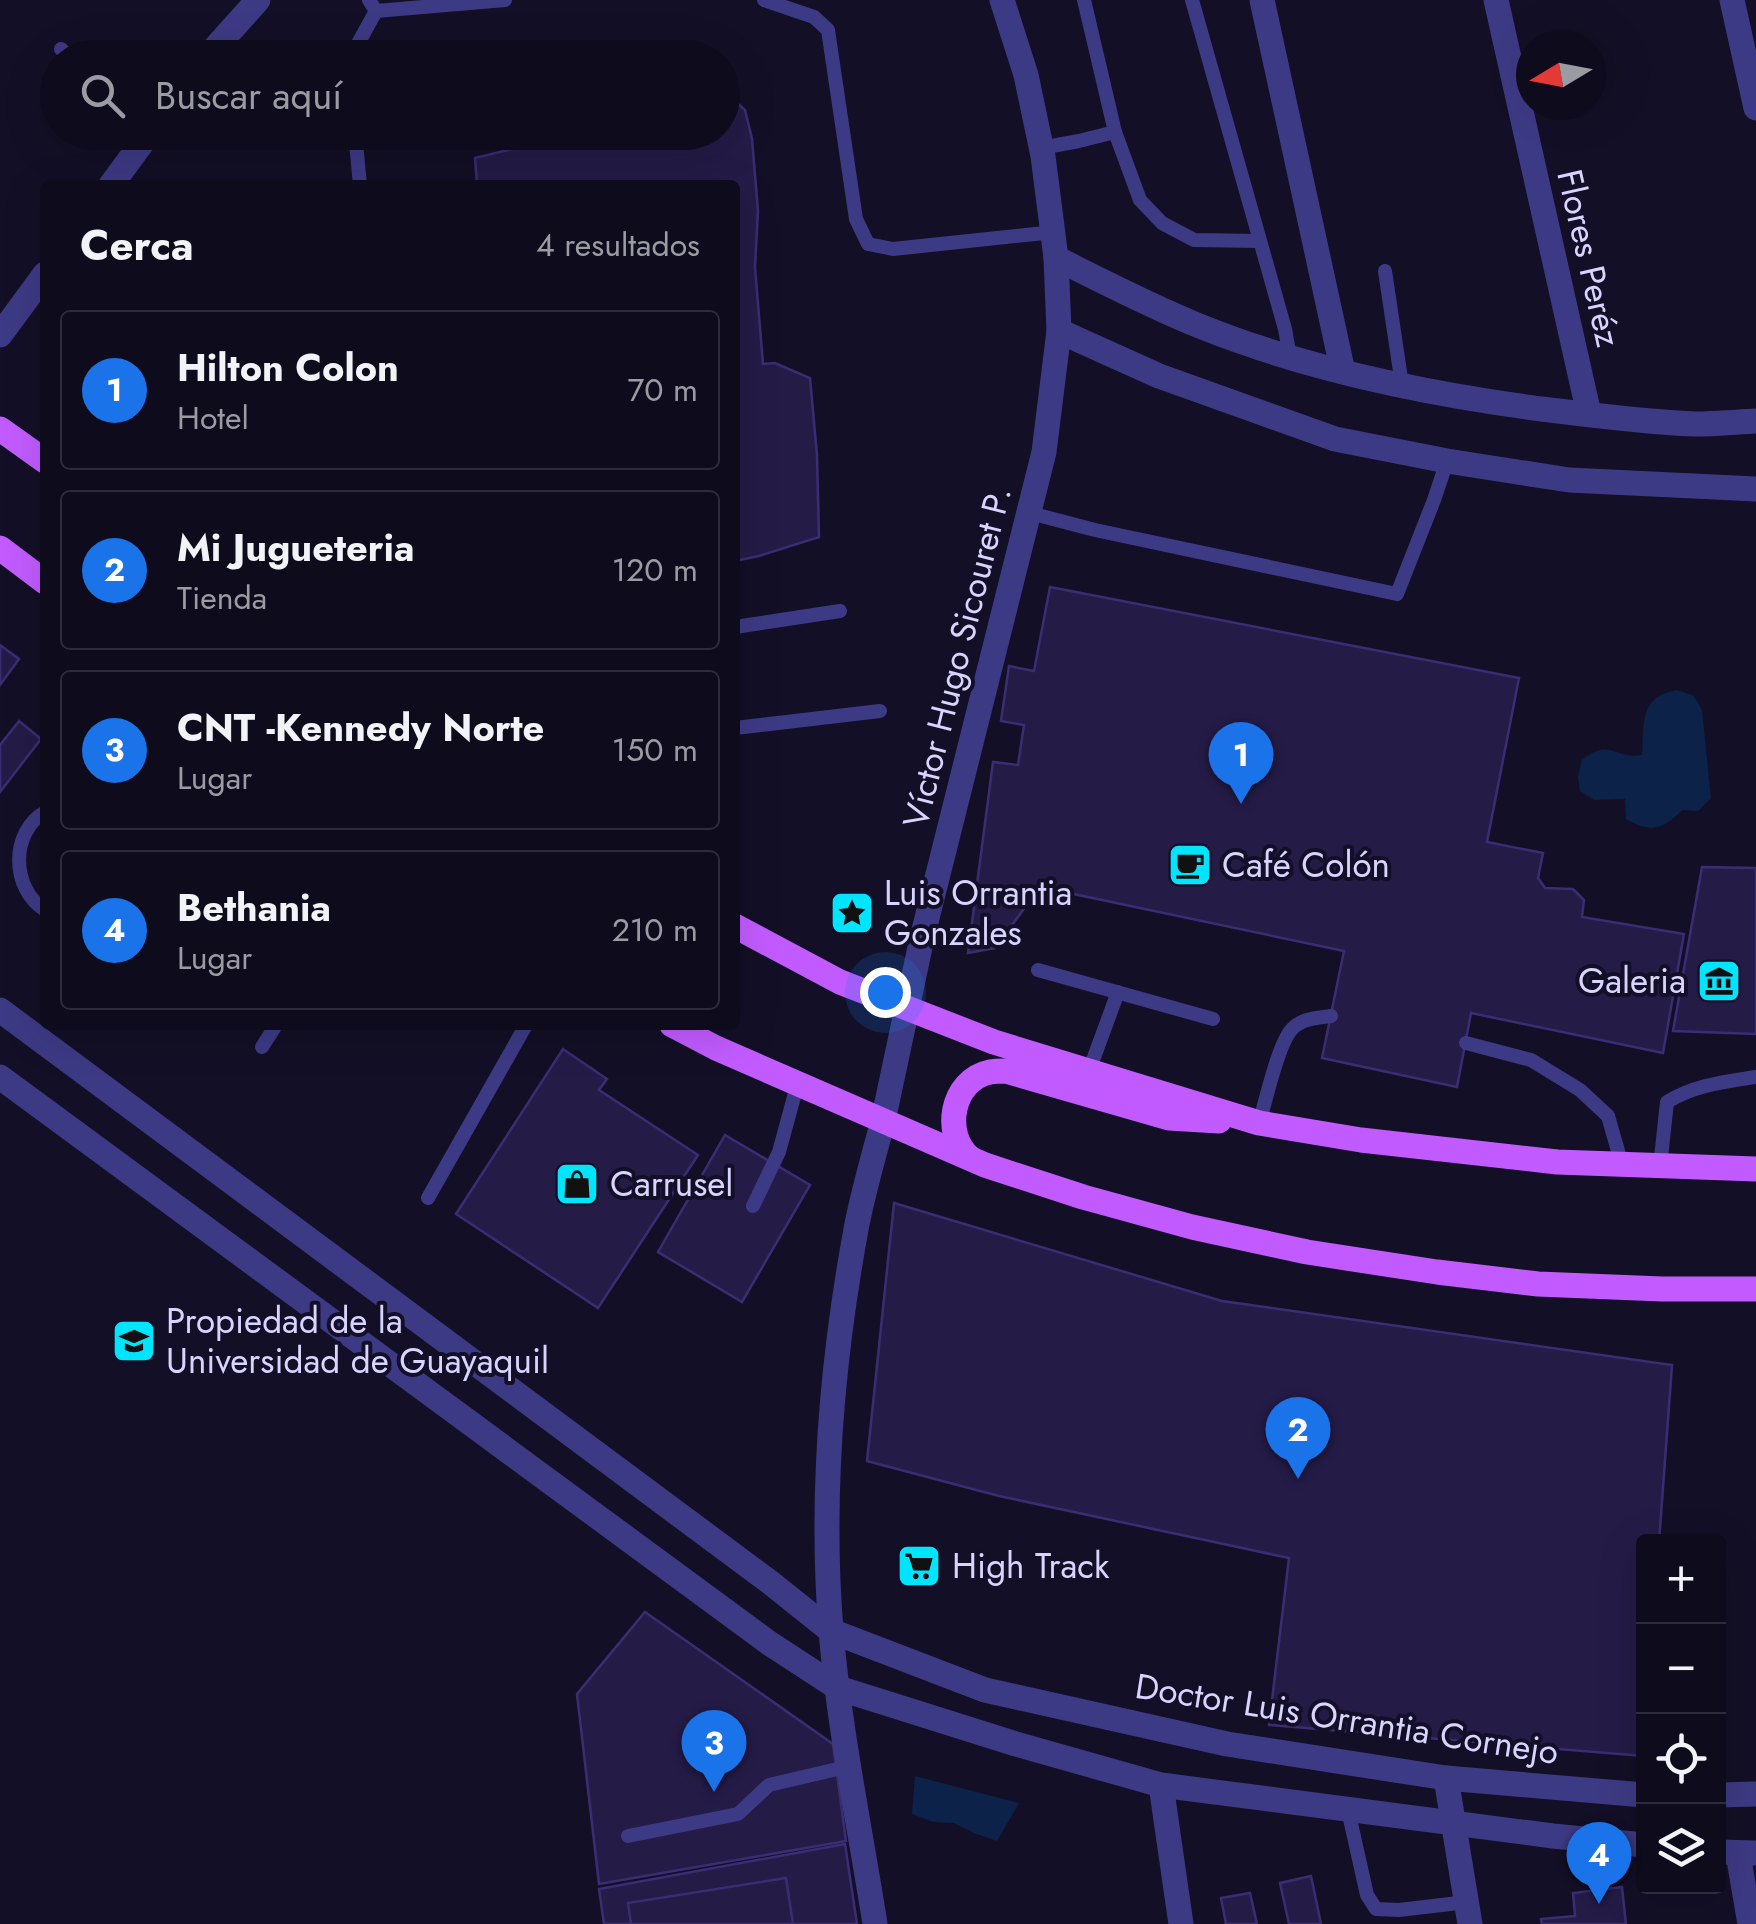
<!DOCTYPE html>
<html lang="es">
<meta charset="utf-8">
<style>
body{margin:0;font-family:Jost,sans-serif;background:#1c1929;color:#f1f3f6}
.controls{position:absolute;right:30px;bottom:30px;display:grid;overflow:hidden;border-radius:10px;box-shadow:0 10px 40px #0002}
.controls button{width:90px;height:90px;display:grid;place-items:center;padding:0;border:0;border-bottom:2px solid #2e2b3b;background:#0e0b1c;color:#f1f3f6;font:50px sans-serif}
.compass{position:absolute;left:1516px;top:30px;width:90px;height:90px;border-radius:50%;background:#0e0b1c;box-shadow:0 10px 40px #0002;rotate:260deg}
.you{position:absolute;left:885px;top:992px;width:35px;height:35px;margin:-25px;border:8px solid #fff;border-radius:50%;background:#1a73e8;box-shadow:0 0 0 15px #1a73e833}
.badge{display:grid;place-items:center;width:65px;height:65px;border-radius:50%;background:#1a73e8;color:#fff;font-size:32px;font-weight:700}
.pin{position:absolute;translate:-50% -82px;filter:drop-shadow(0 2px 5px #0008)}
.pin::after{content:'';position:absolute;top:52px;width:35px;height:30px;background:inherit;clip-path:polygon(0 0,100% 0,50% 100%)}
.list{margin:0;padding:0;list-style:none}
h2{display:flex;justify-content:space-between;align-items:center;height:130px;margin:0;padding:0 40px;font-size:42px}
h2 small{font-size:32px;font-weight:400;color:#9b9ba3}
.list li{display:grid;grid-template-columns:65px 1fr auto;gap:30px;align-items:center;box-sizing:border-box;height:160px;margin:0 20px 20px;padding:0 20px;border:2px solid #2e2b3b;border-radius:10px}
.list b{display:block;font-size:38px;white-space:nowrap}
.list p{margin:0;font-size:32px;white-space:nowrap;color:#9b9ba3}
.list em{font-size:32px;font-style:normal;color:#9b9ba3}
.icon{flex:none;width:55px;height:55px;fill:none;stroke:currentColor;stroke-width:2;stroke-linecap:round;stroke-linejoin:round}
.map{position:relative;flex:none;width:1756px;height:1924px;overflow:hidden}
.search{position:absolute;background:#0e0b1c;box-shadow:0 10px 40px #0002;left:40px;top:40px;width:700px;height:110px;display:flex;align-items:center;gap:25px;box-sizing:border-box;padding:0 35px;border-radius:55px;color:#9b9ba3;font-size:38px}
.panel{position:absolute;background:#0e0b1c;box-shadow:0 10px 40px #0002;left:40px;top:180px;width:700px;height:850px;border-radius:10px}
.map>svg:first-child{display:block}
.water{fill:#0c2248}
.building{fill:#241b47;stroke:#3b2d73;stroke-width:2.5}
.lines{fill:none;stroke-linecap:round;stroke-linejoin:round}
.service{stroke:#3d3a85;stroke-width:14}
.minor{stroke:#3d3a85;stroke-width:25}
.tertiary{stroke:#3d3a85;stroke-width:25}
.primary{stroke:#c25bff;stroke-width:25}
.labels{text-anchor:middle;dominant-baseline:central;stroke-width:8;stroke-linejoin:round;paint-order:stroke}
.street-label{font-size:35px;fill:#d9d4ff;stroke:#130f26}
.poi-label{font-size:35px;fill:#d9d4ff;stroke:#130f26;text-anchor:start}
</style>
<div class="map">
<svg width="1756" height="1924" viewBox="0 0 1756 1924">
<rect width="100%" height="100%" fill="#130f26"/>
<g class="water">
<path d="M1677 690 1694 696 1702 710 1711 798 1698 811 1682 810C1663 830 1650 833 1626 819L1625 799 1594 800 1580 791 1578 777 1582 760C1611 737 1614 760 1642 755 1644 724 1639 696 1677 690Z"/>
<path d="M915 1776 1019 1803 997 1841 974 1833 954 1823 933 1822 912 1814Z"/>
</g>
<g class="building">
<path d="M726 93 745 110 752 139 758 211 755 267 763 364 775 363 810 378 817 455 819 537 759 556 735 561V185H477L475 158 520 147 603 138 606 132H722V94Z"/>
<path d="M1050 587 1519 678 1487 842 1543 853 1538 878 1545 888 1573 889 1584 900 1582 917 1684 934 1663 1053 1471 1013 1457 1087 1322 1058 1344 951 1040 887 995 948 968 953 993 762 1018 765 1024 725 1001 721 1009 666 1034 671Z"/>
<path d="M0 645 19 659 0 685Z"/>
<path d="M19 721 41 739 0 792V745Z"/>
<path d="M1702 867 1756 868V1034L1673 1031Z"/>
<path d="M563 1049 607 1079 599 1090 698 1155 598 1308 456 1214Z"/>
<path d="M725 1135 810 1185 742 1302 658 1252Z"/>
<path d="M894 1203 1222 1301 1672 1365 1659 1542H1644L1643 1756 1269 1725 1289 1558 999 1496 867 1461Z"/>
<path d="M645 1612 833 1744 846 1841 599 1884 577 1694Z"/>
<path d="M845 1844 857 1924H604L599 1889Z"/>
<path d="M1311 1876 1321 1924H1289L1280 1883Z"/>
<path d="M786 1878 793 1924H631L628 1903Z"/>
<path d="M1622 1887 1626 1924H1542L1541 1919 1575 1916 1573 1893Z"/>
<path d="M1250 1893 1257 1924H1226L1221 1898Z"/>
</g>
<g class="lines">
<g class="service">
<path d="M764 0 814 17 828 30 856 219 868 244 893 249 1054 232"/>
<path d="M1192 0 1285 329 1290 357"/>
<path d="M376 11 505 0"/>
<path d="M61 49 70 58"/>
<path d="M350 58 376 11 369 0"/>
<path d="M355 132 360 185"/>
<path d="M1115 132 1140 200 1162 223 1194 240 1259 241"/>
<path d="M1041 148 1079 141 1115 132 1084 0"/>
<path d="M1385 271 1402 385"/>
<path d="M1030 513 1095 530 1397 594 1434 500 1447 461"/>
<path d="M735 627 840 611"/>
<path d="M735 728 880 711"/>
<path d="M45 812C10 832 11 889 45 910"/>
<path d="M1038 970 1213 1019"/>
<path d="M1466 1043 1531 1060 1580 1090 1608 1116 1622 1165"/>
<path d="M262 1047 276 1025"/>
<path d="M1089 1071 1118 992"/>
<path d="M1259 1123C1266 1101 1278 1044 1292 1029 1302 1018 1318 1018 1331 1016"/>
<path d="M1660 1167 1667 1102C1695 1085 1724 1082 1756 1077"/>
<path d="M428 1198 526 1025"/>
<path d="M753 1206 779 1152 798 1082"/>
<path d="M1348 1810 1367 1895 1376 1909 1399 1910 1467 1902"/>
<path d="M628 1836 738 1814 769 1785 850 1766"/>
</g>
<g class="minor">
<path d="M1262 0 1343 372"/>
<path d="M1496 0 1589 414"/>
<path d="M1732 0 1756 108"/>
<path d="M1056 258C1104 282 1152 307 1202 327 1312 371 1432 395 1550 410 1598 416 1647 422 1695 424 1715 424 1736 422 1756 421"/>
<path d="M1059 331 1159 376 1335 439 1447 461 1569 480 1756 489"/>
<path d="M0 1010 771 1583 831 1631"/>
<path d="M0 1077 769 1643 838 1688"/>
<path d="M883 1121 922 938 1044 452 1059 331 1056 258 1043 156 1026 75 1002 0"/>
<path d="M1446 1778 1470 1924"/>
<path d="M1161 1785 1181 1924"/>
<path d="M1738 1854 1750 1924"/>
</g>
<g class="tertiary">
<path d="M206 58 258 0"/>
<path d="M111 185 150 132"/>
<path d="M0 335 45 274"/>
<path d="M831 1631 985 1690 1227 1744 1446 1778 1644 1795"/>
<path d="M838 1688 1016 1744 1161 1785 1553 1836 1644 1845"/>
<path d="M1718 1795 1756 1794"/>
<path d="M1718 1852 1756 1853"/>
<path d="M875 1924C860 1828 839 1728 831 1631 820 1495 832 1358 857 1224 864 1189 874 1155 883 1121"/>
</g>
<g class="primary">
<path d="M0 429 45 461"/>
<path d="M0 548 45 582"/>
<path d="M735 926 840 982 994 1042 1259 1123 1361 1140 1557 1162 1756 1169"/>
<path d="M672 1025 716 1048 985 1165 1083 1197 1192 1227 1307 1252 1437 1272 1538 1284 1662 1289H1756"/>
<path d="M970 1158C942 1135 951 1080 990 1072 995 1071 1001 1071 1006 1071L1169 1118 1219 1121"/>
</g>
</g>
<defs>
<symbol id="cafe-square" viewBox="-11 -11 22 22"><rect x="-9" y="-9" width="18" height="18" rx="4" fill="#00e5ff" stroke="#130f26"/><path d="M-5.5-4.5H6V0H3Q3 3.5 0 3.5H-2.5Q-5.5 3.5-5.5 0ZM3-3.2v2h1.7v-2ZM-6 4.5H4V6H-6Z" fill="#111"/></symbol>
<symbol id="sight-square" viewBox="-11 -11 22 22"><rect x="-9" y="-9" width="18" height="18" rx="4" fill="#00e5ff" stroke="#130f26"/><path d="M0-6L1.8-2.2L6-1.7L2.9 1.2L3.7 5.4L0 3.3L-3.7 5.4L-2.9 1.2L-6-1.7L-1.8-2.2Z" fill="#111"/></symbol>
<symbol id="museum-square" viewBox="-11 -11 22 22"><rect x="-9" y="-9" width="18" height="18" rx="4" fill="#00e5ff" stroke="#130f26"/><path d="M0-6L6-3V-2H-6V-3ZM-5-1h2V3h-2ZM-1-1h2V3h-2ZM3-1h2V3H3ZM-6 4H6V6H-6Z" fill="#111"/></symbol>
<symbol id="shop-square" viewBox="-11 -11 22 22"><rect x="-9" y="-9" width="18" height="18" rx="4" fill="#00e5ff" stroke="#130f26"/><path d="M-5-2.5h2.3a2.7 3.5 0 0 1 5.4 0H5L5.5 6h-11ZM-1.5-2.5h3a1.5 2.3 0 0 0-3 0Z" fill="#111"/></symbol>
<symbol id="university-square" viewBox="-11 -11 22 22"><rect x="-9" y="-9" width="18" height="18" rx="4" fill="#00e5ff" stroke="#130f26"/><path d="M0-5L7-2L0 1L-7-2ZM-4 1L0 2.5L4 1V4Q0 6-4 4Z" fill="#111"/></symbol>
<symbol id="supermarket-square" viewBox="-11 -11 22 22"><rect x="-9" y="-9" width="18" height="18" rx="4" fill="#00e5ff" stroke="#130f26"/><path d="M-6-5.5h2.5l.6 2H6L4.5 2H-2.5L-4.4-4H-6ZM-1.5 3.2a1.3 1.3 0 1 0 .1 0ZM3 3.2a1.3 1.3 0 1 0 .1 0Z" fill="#111"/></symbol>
</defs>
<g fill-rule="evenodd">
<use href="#cafe-square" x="1165" y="840" width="50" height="50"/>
<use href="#sight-square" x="827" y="888" width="50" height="50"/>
<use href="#museum-square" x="1694" y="956" width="50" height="50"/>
<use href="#shop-square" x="552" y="1159" width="50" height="50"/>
<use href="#university-square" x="109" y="1316" width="50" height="50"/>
<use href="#supermarket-square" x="894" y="1541" width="50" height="50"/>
</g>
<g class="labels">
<g class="street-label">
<text transform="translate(1589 258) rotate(77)">Flores Peréz</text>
<text transform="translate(957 657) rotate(-76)">Víctor Hugo Sicouret P.</text>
<text transform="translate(1347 1719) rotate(9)">Doctor Luis Orrantia Cornejo</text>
</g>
<g class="poi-label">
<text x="1222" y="865">Café Colón</text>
<text x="884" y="893">Luis Orrantia<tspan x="884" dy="40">Gonzales</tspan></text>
<text x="1686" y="981" text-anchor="end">Galeria</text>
<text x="610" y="1184">Carrusel</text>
<text x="166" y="1321">Propiedad de la<tspan x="166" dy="40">Universidad de Guayaquil</tspan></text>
<text x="952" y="1566">High Track</text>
</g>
</g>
</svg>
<div class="controls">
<button>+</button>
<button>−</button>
<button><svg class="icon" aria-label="locate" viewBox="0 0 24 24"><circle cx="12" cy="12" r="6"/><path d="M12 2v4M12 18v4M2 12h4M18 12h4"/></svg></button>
<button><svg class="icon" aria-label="layers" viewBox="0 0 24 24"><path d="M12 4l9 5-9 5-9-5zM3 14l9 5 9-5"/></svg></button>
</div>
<svg class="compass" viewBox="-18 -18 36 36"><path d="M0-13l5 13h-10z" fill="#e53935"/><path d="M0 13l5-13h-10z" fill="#9b9ba3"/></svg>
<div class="you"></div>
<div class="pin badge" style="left:1241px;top:804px">1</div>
<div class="pin badge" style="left:1298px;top:1479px">2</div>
<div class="pin badge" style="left:714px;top:1792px">3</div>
<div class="pin badge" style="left:1599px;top:1904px">4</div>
<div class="search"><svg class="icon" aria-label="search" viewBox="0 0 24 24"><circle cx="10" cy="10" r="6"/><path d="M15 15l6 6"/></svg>Buscar aquí</div>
<section class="panel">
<h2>Cerca<small>4 resultados</small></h2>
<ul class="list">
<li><span class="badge">1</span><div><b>Hilton Colon</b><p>Hotel</p></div><em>70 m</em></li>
<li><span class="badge">2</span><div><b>Mi Jugueteria</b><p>Tienda</p></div><em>120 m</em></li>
<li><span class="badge">3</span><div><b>CNT -Kennedy Norte</b><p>Lugar</p></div><em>150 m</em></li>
<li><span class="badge">4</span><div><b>Bethania</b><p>Lugar</p></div><em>210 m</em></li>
</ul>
</section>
</div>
